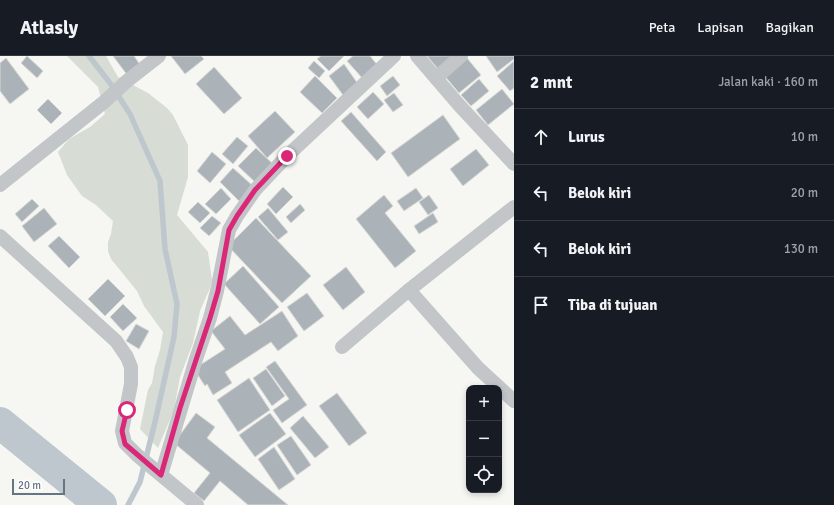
<!DOCTYPE html>
<html lang="id">
<meta charset="utf-8">
<style>
body{margin:0;font-family:Signika,sans-serif;background:#242831;color:#f1f3f6}
.controls{position:absolute;right:12px;bottom:12px;display:grid;overflow:hidden;border-radius:8px;box-shadow:0 2px 6px #0003}
.controls button{width:36px;height:36px;display:grid;place-items:center;padding:0;border:0;border-bottom:1px solid #363941;background:#171b24;color:#f1f3f6;font:20px sans-serif}
.scale{position:absolute;left:12px;bottom:10px;width:53px;box-sizing:border-box;padding-left:4px;border:2px solid #657584;border-top:0;font-size:11px;line-height:14px;white-space:nowrap;color:#657584;-webkit-text-stroke:3px #fff;paint-order:stroke}
.stop{position:absolute;width:12px;height:12px;margin:-9px;border:3px solid #db2777;border-radius:50%;background:#fff}
.stop.end{background:#db2777;border-color:#fff;box-shadow:0 1px 4px #0008}
.list{margin:0;padding:0;list-style:none}
h2{display:flex;justify-content:space-between;align-items:center;height:52px;margin:0;padding:0 16px;font-size:17px}
h2 small{font-size:13px;font-weight:400;color:#9ea1a6}
.list li{display:grid;grid-template-columns:26px 1fr auto;gap:12px;align-items:center;box-sizing:border-box;height:56px;padding:0 16px;border-top:1px solid #363941}
.list b{display:block;font-size:15px;white-space:nowrap}
.list em{font-size:13px;font-style:normal;color:#9ea1a6}
.icon{flex:none;width:22px;height:22px;fill:none;stroke:currentColor;stroke-width:2;stroke-linecap:round;stroke-linejoin:round}
.map{position:relative;flex:none;width:514px;height:449px;overflow:hidden}
header{display:flex;align-items:center;gap:24px;box-sizing:border-box;height:56px;padding:0 20px;background:#171b24;border-bottom:1px solid #363941}
header strong{font-size:19px}
nav{display:flex;gap:22px;margin-inline-start:auto;font-size:14px}
main{display:flex}
aside{flex:1;background:#171b24}
.map>svg:first-child{display:block}
.green{fill:#d7ddd4}
.lines{fill:none;stroke-linecap:round;stroke-linejoin:round}
.stream{stroke:#bec7cd;stroke-width:5.5}
.river{stroke:#bec7cd;stroke-width:32}
.building{fill:#abb2b8;stroke:#d8d8d6}
.street{stroke:#c2c6c9;stroke-width:14}
.route{stroke:#db2777;stroke-width:5}
</style>
<header>
<strong>Atlasly</strong>
<nav><a>Peta</a><a>Lapisan</a><a>Bagikan</a></nav>
</header>
<main>
<div class="map">
<svg width="514" height="449" viewBox="0 0 514 449">
<rect width="100%" height="100%" fill="#f6f6f3"/>
<path class="green" d="M67 0H106L118 21 148 37 167 52 173 59 188 89V121L177 159 208 196 212 224 210 232 200 255 193 287 180 321 174 354 158 392 140 373 148 334 152 327 155 310 160 294 163 276 144 250 137 235 111 203 108 195V186L111 178 113 165 96 149 82 140 67 119 58 96 69 83 90 71 105 58 98 31Z"/>
<g class="lines">
<path class="stream" d="M89 0 110 27 130 58 160 125 165 193 177 248 174 281 155 366 140 426 128 449"/>
<path class="river" d="M0 367 101 449"/>
</g>
<g class="building">
<path d="M27 0 43 15 37 22 21 7Z"/>
<path d="M113 0H134L141 10 128 20Z"/>
<path d="M171 0H201L204 3 185 18Z"/>
<path d="M321 0H344L329 15 317 3Z"/>
<path d="M353 0H370L379 11 364 24 347 5Z"/>
<path d="M427 0H454L438 13Z"/>
<path d="M486 0H514V3L497 16Z"/>
<path d="M466 1 481 19 459 37 444 19Z"/>
<path d="M6 2 29 33 10 48 0 35V7Z"/>
<path d="M314 5 325 15 319 22 308 12Z"/>
<path d="M514 5V32L510 35 497 20Z"/>
<path d="M344 8 358 28 343 39 329 20Z"/>
<path d="M214 11 242 42 224 58 196 28Z"/>
<path d="M315 20 337 42 322 57 300 36Z"/>
<path d="M393 20 400 29 387 40 380 30Z"/>
<path d="M479 23 489 35 471 50 461 39Z"/>
<path d="M502 33 514 48 488 69 476 54Z"/>
<path d="M373 36 384 48 368 63 357 51Z"/>
<path d="M394 37 403 49 393 56 384 44Z"/>
<path d="M48 43 62 57 51 68 37 54Z"/>
<path d="M275 55 295 76 267 102 248 80Z"/>
<path d="M351 56 386 96 377 105 341 65Z"/>
<path d="M443 59 460 83 408 121 391 97Z"/>
<path d="M237 81 248 90 233 108 222 98Z"/>
<path d="M256 92 274 109 256 127 238 110Z"/>
<path d="M476 93 489 109 463 130 450 113Z"/>
<path d="M212 96 226 108 210 127 197 115Z"/>
<path d="M233 112 253 130 239 145 220 126Z"/>
<path d="M283 131 293 141 276 158 267 148Z"/>
<path d="M221 132 231 143 216 158 205 148Z"/>
<path d="M416 132 423 142 404 155 397 145Z"/>
<path d="M384 139 393 150 385 157 416 195 395 212 356 163Z"/>
<path d="M429 139 438 152 428 159 419 146Z"/>
<path d="M32 143 39 150 22 166 15 158Z"/>
<path d="M198 146 210 157 200 167 188 156Z"/>
<path d="M300 148 305 154 291 167 286 161Z"/>
<path d="M44 152 57 168 34 186 22 170Z"/>
<path d="M268 152 288 176 278 184 258 161Z"/>
<path d="M433 157 438 166 419 178 414 170Z"/>
<path d="M212 160 221 167 209 180 200 172Z"/>
<path d="M256 162 311 220 282 247 228 190Z"/>
<path d="M59 180 80 201 69 212 48 190Z"/>
<path d="M243 210 279 251 260 268 224 228Z"/>
<path d="M346 211 365 236 343 254 323 229Z"/>
<path d="M108 223 125 240 105 260 88 243Z"/>
<path d="M307 237 324 260 304 275 287 251Z"/>
<path d="M123 248 137 262 123 275 110 261Z"/>
<path d="M282 255 298 280 278 295 271 286 225 316 232 327 213 339 207 328 205 330 194 313 225 293 211 275 230 260 245 279Z"/>
<path d="M136 268 149 275 139 293 126 285Z"/>
<path d="M275 305 307 349 282 367 273 354 289 343 266 311Z"/>
<path d="M266 313 285 340 272 350 253 322Z"/>
<path d="M249 322 270 354 238 376 217 344Z"/>
<path d="M337 337 367 377 349 390 319 350Z"/>
<path d="M196 357 215 371 207 382 288 449H248L220 425 204 445 194 437 210 417 174 387Z"/>
<path d="M270 357 286 378 255 401 239 379Z"/>
<path d="M303 360 329 391 315 402 290 372Z"/>
<path d="M291 380 311 409 297 419 277 389Z"/>
<path d="M274 391 295 423 279 434 258 403Z"/>
</g>
<g class="lines">
<g class="street">
<path d="M417 0 459 49 514 108"/>
<path d="M436 22 461 0"/>
<path d="M0 129 104 46 127 25 159 0"/>
<path d="M0 180 116 285 127 301 131 311V328L122 375 125 387 137 399 197 449"/>
<path d="M409 234 478 312 514 345"/>
<path d="M342 291 409 234 514 151"/>
<path d="M161 419 196 303 210 262 217 235 229 174 237 160 255 134 287 100 394 0"/>
</g>
</g>
<g class="lines">
<path class="route" d="M127 354 122 375 125 388 161 419 180 352 210 262 218 235 229 174 237 160 255 134 287 100"/>
</g>
</svg>
<div class="controls">
<button>+</button>
<button>−</button>
<button><svg class="icon" aria-label="locate" viewBox="0 0 24 24"><circle cx="12" cy="12" r="6"/><path d="M12 2v4M12 18v4M2 12h4M18 12h4"/></svg></button>
</div>
<div class="scale">20 m</div>
<div class="stop" style="left:127px;top:354px"></div>
<div class="stop end" style="left:287px;top:100px"></div>
</div>
<aside>
<h2>2 mnt<small>Jalan kaki · 160 m</small></h2>
<ul class="list">
<li><svg class="icon" aria-label="ahead" viewBox="0 0 24 24"><path d="M12 20V5M6 11l6-6 6 6"/></svg><div><b>Lurus</b></div><em>10 m</em></li>
<li><svg class="icon" aria-label="left" viewBox="0 0 24 24"><path d="M17 20v-9H6M10 6l-5 5 5 5"/></svg><div><b>Belok kiri</b></div><em>20 m</em></li>
<li><svg class="icon" aria-label="left" viewBox="0 0 24 24"><path d="M17 20v-9H6M10 6l-5 5 5 5"/></svg><div><b>Belok kiri</b></div><em>130 m</em></li>
<li><svg class="icon" aria-label="arrive" viewBox="0 0 24 24"><path d="M6 21V4h12l-3 4 3 4H6"/></svg><div><b>Tiba di tujuan</b></div></li>
</ul>
</aside>
</main>
